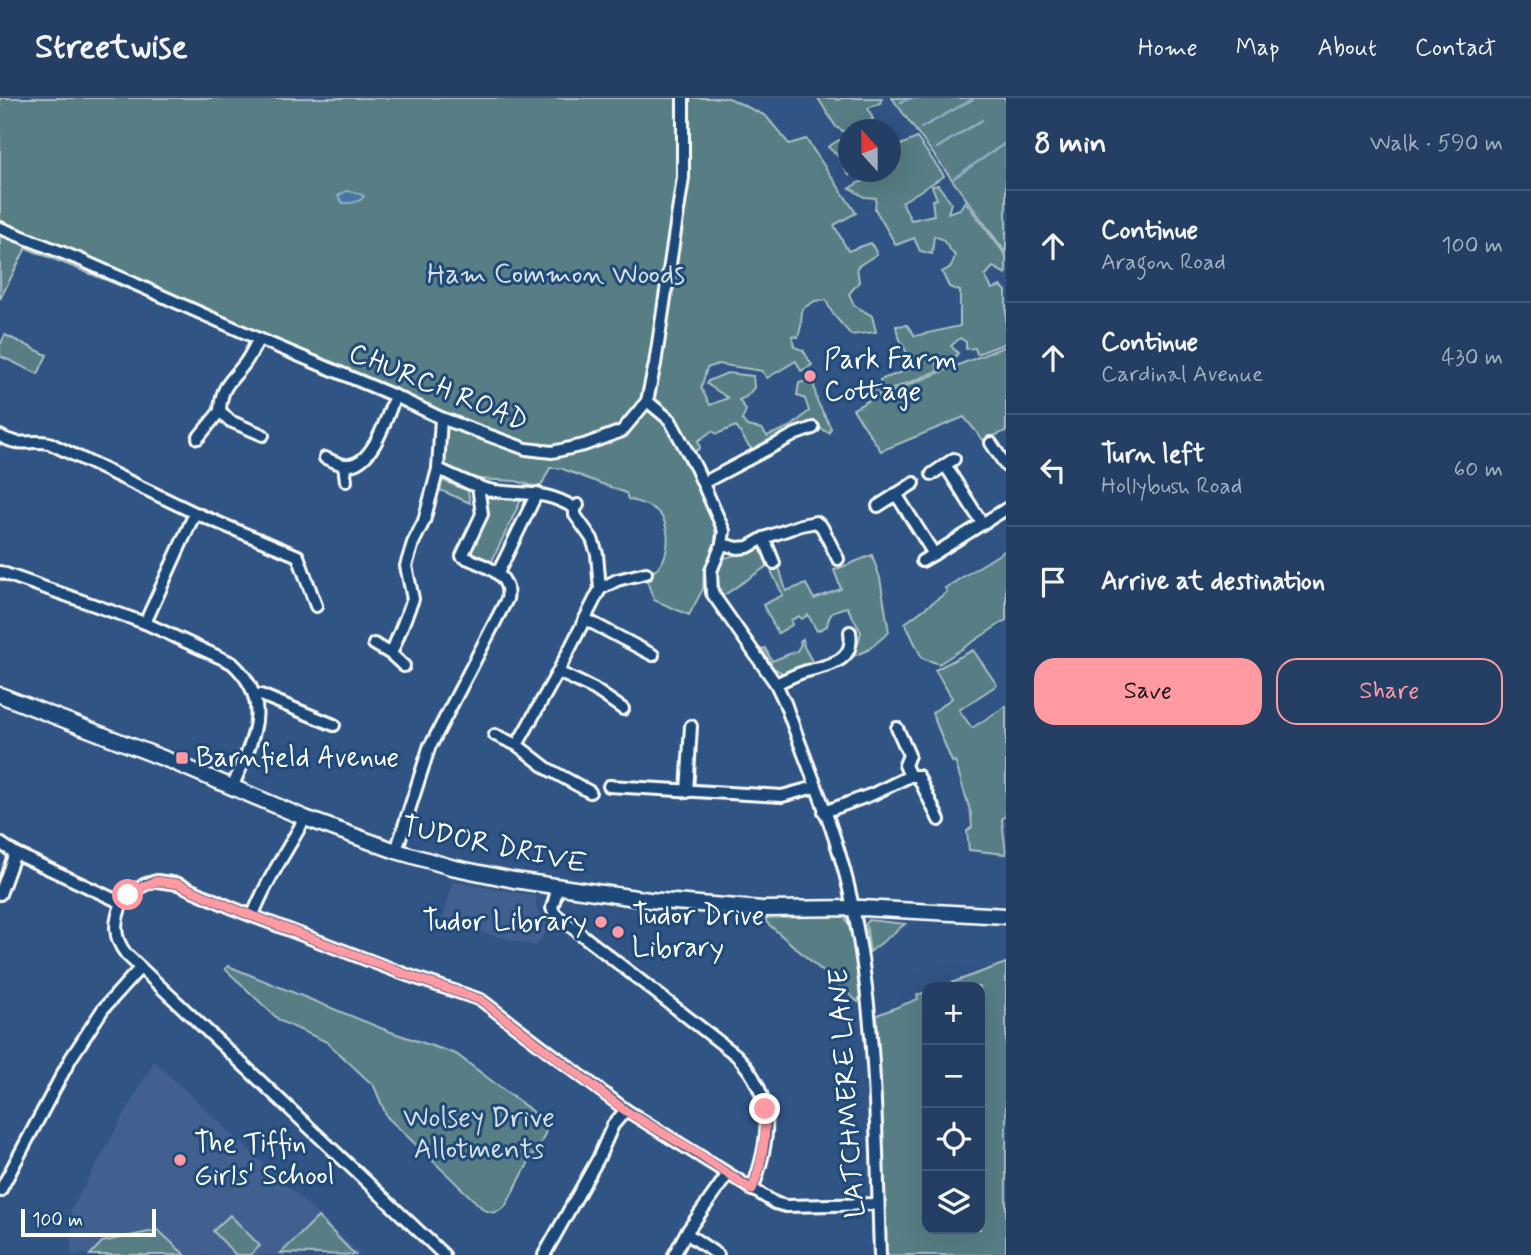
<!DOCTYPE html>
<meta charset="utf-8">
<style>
body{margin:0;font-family:Mynerve,sans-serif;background:#304a6c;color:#f1f3f6}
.controls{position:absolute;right:21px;bottom:21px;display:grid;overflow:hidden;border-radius:14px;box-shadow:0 7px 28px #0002}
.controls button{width:63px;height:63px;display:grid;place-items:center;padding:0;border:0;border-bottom:2px solid #415878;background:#243f63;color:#f1f3f6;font:35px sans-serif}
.compass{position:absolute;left:838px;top:21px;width:63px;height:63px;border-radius:50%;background:#243f63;box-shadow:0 7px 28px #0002;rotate:339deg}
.scale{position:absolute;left:21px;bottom:18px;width:135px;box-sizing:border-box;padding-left:7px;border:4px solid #fff;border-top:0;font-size:19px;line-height:24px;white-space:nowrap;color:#fff;-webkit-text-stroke:5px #1f4a7a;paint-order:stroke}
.stop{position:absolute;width:21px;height:21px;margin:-16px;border:5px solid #ff9aa2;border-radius:50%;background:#fff}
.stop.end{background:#ff9aa2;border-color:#fff;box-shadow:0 2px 7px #0008}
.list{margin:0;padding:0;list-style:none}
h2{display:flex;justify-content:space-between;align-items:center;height:91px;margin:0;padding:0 28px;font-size:30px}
h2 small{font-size:23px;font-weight:400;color:#a3afbe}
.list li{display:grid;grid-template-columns:46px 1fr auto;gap:21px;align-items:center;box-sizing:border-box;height:112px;padding:0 28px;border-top:2px solid #415878}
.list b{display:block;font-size:26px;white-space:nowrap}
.list p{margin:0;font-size:23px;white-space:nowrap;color:#a3afbe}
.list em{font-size:23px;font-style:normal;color:#a3afbe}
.actions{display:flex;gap:14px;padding:21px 28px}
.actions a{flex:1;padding:16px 0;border:2px solid #ff9aa2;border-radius:21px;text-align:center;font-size:24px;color:#ff9aa2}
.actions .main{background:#ff9aa2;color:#111}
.icon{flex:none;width:38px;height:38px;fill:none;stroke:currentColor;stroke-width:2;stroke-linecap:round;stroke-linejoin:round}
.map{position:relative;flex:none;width:1006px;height:1157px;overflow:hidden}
header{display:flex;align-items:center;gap:42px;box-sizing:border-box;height:98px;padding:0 35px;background:#243f63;border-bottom:2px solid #415878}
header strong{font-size:33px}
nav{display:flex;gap:38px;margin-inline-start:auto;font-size:24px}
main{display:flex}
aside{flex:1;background:#243f63}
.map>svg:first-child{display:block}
.built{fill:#43618f}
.green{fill:#567e84;stroke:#aabec2;stroke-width:2}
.water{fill:#4676a2;stroke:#90adc7;stroke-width:2}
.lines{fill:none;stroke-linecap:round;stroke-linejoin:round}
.stream{stroke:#90adc7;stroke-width:2.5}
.street-casing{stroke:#fff;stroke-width:16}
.secondary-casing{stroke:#fff;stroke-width:19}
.street{stroke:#1f4a7a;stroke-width:10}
.secondary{stroke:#1f4a7a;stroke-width:14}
.route{stroke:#ff9aa2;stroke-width:9}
.poi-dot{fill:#ff9aa2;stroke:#1f4a7a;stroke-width:2.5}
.labels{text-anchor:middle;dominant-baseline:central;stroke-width:6;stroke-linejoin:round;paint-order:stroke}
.park-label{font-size:28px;fill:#d5dfe0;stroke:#1f4a7a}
.poi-label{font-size:28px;fill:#fff;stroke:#1f4a7a;text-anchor:start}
.street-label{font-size:28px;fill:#fff;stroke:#1f4a7a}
</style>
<header>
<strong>Streetwise</strong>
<nav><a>Home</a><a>Map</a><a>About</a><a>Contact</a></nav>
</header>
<main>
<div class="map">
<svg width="1006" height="1157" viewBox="0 0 1006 1157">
<rect width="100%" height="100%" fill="#305484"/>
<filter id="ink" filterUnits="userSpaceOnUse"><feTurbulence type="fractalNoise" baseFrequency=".0143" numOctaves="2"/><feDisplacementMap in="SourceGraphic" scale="14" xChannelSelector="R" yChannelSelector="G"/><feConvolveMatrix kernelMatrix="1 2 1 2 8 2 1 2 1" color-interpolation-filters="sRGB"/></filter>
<g filter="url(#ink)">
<g class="built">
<path d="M453 784 536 798V810L550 829 535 848 442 824Z"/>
<path d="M154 963 361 1157H71V1112Z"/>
</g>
<g class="green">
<path d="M0 0H729L766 18 789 46 806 41 856 115 834 127 848 153 871 145 877 156 857 169 859 184 849 196 854 207 872 218 876 234 851 237C841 224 831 217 826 202L815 203 802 211 801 228 798 239 792 238 794 249 803 252 812 267 801 273 796 263 767 280 762 273 718 266 707 270 701 290 710 307 728 300 707 286 708 283 727 275 753 278 754 290 746 299 739 302 746 312 742 322 747 328 762 331 767 338 792 328 809 313 805 301 797 297 799 285 806 283 814 287 817 303 831 330 829 335 812 326 755 354 748 347 736 328 717 336 712 333 698 343 700 350 694 355 692 353 715 422V450L704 472 703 491 689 517 654 502 647 483 652 481V474C672 464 673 422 654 411 647 406 636 404 628 401L626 395 560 370H550L540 390 516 383 478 381 443 367 446 322 395 298 26 150 0 201Z"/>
<path d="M818 0H834L838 2 842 0H882L880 5 868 10 873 21 860 31 848 32V35H846L836 29Z"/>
<path d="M892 0H1006V155Z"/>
<path d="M917 40 944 78 902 104 911 122 934 117 932 102 937 101 932 88 938 87 951 105 948 115 960 111 965 103 1006 158V176L993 169 985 178 992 191 1001 188 1006 193V245L977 256 975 250 966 251V244L960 240 951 248 958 255 953 262H935L938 273 875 298 873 293 881 288 880 282 910 271C912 255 897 244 896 228L907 227 915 238 960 228V193L949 189 942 174 951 169 955 158 942 141 934 138 932 156 920 153 914 140 896 147 875 111 876 100 864 99 850 90 858 85 878 79 879 74H890L891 51Z"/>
<path d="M839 42 848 50V74H856L849 77 839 59 828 49Z"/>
<path d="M5 237 47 257 38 276 0 258V247Z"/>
<path d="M1006 248V333L983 342 964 319 881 353 853 311 868 303Z"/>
<path d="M442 382 468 393 470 405 440 392Z"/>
<path d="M483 399 521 402 491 465 466 456Z"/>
<path d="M758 450 761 451 768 465 767 468 723 498C715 482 716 475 725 460Z"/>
<path d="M1006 452V522L939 566 922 560 905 525 947 494 945 490Z"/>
<path d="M872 457 880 480 889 534 868 552 845 562 858 546 861 534 847 509C834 512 829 514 827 528L817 533 808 517 802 521 799 518 791 522 792 527 778 535 763 507 783 497 771 473 779 469 786 493 806 486 814 501 841 491 834 472Z"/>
<path d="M803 541 804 549 812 563 804 569 786 577 773 570 762 551 765 550 772 563 797 553 801 546 800 543Z"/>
<path d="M973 552 997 587 959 612 972 630 1006 608V718L1002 721 1006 756 969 752 967 733 972 729 971 716 955 663 952 664 932 615 952 600 935 572Z"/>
<path d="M843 817C856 832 857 878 860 898L858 904 766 824 767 818Z"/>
<path d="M869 822 905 826 870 854 866 826Z"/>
<path d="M1006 865V1157H885L877 917 918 901 917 897 927 894V1131H980V889H940Z"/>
<path d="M228 868 388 933 456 956 545 1023C550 1034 539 1046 534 1056L528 1058V1066L505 1109C497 1115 493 1116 484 1112L387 1019 374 988 327 944 280 923 225 871Z"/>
<path d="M230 1117 260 1148 250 1157H236L213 1133Z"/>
<path d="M318 1119 355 1157 281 1155Z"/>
<path d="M158 1132 185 1157H90L102 1144Z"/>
</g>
<path class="water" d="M346 93 355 94 364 98C360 105 350 105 343 105L338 98Z"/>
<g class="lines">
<g class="stream">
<path d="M901 4 911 0"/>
<path d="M921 30 975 0"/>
<path d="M937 50 982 22"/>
<path d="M954 80 1004 46"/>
</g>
<defs>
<g id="street">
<path d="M0 130 81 162 259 241 395 298 441 320 526 351 552 354 584 347 622 333 647 303 655 266 683 80V0"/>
<path d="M259 241C254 249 250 258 245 265 231 284 221 287 220 313L230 323 263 337"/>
<path d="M647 303 670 322 696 370 724 433 722 446 711 473 712 495 776 586 785 605C806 665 833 725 848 787 877 909 876 1032 880 1157"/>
<path d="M0 338C22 350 28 341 49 345L195 415 298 458 316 508"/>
<path d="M198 340 220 313"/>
<path d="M991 345 1006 368"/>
<path d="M325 360C331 362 339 367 346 367 373 369 387 318 395 298"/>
<path d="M344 367 346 383"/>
<path d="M945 367 982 425"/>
<path d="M438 371C457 379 475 390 495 393 528 397 544 392 575 410L578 407"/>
<path d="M932 376 954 361"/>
<path d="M703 385 796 336 813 330"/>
<path d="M896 396 934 456 1006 411"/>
<path d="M878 408 914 385"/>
<path d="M575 410V417L592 441 597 456 600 491 558 574 517 647 548 671 590 694"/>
<path d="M764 440 774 465"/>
<path d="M722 446 738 450 748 449 764 440 801 427 816 424 822 429 838 461"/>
<path d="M922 463 934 456"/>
<path d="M0 474 145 525 232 565C276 605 251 644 232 690"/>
<path d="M498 475 537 395"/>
<path d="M600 491 617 482 646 475"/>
<path d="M585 521 653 557"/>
<path d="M145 525 195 415"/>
<path d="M374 546 391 556 404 568"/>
<path d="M391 556 413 501 406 468 413 445 424 423 438 371 441 320"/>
<path d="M558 574 594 591 623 611"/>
<path d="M776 586C786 581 796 576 807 573 829 567 855 564 850 534"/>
<path d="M256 597H261L334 627"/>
<path d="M897 630 909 657 905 667 910 678H918L939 722"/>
<path d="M495 637 517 647"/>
<path d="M432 645 507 501C512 474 483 468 462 458L482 416 478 388"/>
<path d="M609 688 782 698 815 689"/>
<path d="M687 694 691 628"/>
<path d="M824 714 873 696 910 678"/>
<path d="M0 745 15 755 122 805 136 791 146 786 157 783 178 786 237 812 407 877 481 902 626 1012 775 1105 786 1108 878 1106"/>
<path d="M396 753 430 647"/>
<path d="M558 789 552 810 555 816 736 957C776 998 771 1041 752 1092"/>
<path d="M0 796 15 755"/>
<path d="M122 805C114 824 113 839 126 856L444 1157"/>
<path d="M253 817C266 783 287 753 305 720"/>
<path d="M0 1093 71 960 103 911 140 870"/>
<path d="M686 1135 718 1157"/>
<path d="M544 1157 598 1061 613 1027 626 1012"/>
<path d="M674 1157 686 1135 728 1076"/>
</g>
<path id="secondary" d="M0 597 173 664 305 720 396 753 451 769 514 782 649 802 762 811 862 810 1006 818"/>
</defs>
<use href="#street" class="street-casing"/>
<use href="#secondary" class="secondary-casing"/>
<use href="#street" class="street"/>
<use href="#secondary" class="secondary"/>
</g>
</g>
<g class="lines" filter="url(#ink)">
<path class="route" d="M128 797 136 791 157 783 178 786 237 812 407 877 481 902 626 1013 695 1054 752 1092C762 1066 767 1039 765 1011"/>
</g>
<g class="poi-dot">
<circle cx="810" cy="278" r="7"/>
<rect x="175" y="653" width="14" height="14" rx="3.5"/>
<circle cx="601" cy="824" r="7"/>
<circle cx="618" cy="834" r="7"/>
<circle cx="180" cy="1062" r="7"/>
</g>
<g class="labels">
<g class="park-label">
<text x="556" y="177">Ham Common Woods</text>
<text x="479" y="1020">Wolsey Drive<tspan x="479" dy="32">Allotments</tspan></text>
</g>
<g class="poi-label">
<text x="824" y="262">Park Farm<tspan x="824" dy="32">Cottage</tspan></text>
<text x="196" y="660">Barnfield Avenue</text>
<text x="632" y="818">Tudor Drive<tspan x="632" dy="32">Library</tspan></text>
<text x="587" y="824" text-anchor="end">Tudor Library</text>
<text x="194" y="1046">The Tiffin<tspan x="194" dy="32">Girls' School</tspan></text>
</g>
<g class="street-label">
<text transform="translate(438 290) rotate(22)">CHURCH ROAD</text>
<text transform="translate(494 748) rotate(12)">TUDOR DRIVE</text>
<text transform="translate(848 995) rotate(-94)">LATCHMERE LANE</text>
</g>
</g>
</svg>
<div class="controls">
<button>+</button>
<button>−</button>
<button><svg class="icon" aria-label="locate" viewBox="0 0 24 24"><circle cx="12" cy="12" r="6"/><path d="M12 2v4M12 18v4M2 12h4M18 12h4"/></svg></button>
<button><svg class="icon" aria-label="layers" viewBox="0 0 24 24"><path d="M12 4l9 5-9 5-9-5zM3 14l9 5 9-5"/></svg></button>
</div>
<svg class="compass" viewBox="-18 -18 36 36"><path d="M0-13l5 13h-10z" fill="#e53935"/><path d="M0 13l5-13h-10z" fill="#a3afbe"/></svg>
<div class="scale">100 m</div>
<div class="stop" style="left:128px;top:797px"></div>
<div class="stop end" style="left:765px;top:1011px"></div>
</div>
<aside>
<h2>8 min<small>Walk · 590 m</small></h2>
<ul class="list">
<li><svg class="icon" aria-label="ahead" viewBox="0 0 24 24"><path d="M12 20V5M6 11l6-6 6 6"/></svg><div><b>Continue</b><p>Aragon Road</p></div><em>100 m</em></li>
<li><svg class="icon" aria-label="ahead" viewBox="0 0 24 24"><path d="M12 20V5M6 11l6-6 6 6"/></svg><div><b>Continue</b><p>Cardinal Avenue</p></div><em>430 m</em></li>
<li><svg class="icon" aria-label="left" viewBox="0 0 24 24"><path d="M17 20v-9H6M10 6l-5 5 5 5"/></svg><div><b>Turn left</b><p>Hollybush Road</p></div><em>60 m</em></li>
<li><svg class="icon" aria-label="arrive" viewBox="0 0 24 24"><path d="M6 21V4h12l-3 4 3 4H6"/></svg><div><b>Arrive at destination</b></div></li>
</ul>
<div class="actions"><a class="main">Save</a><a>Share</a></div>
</aside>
</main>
